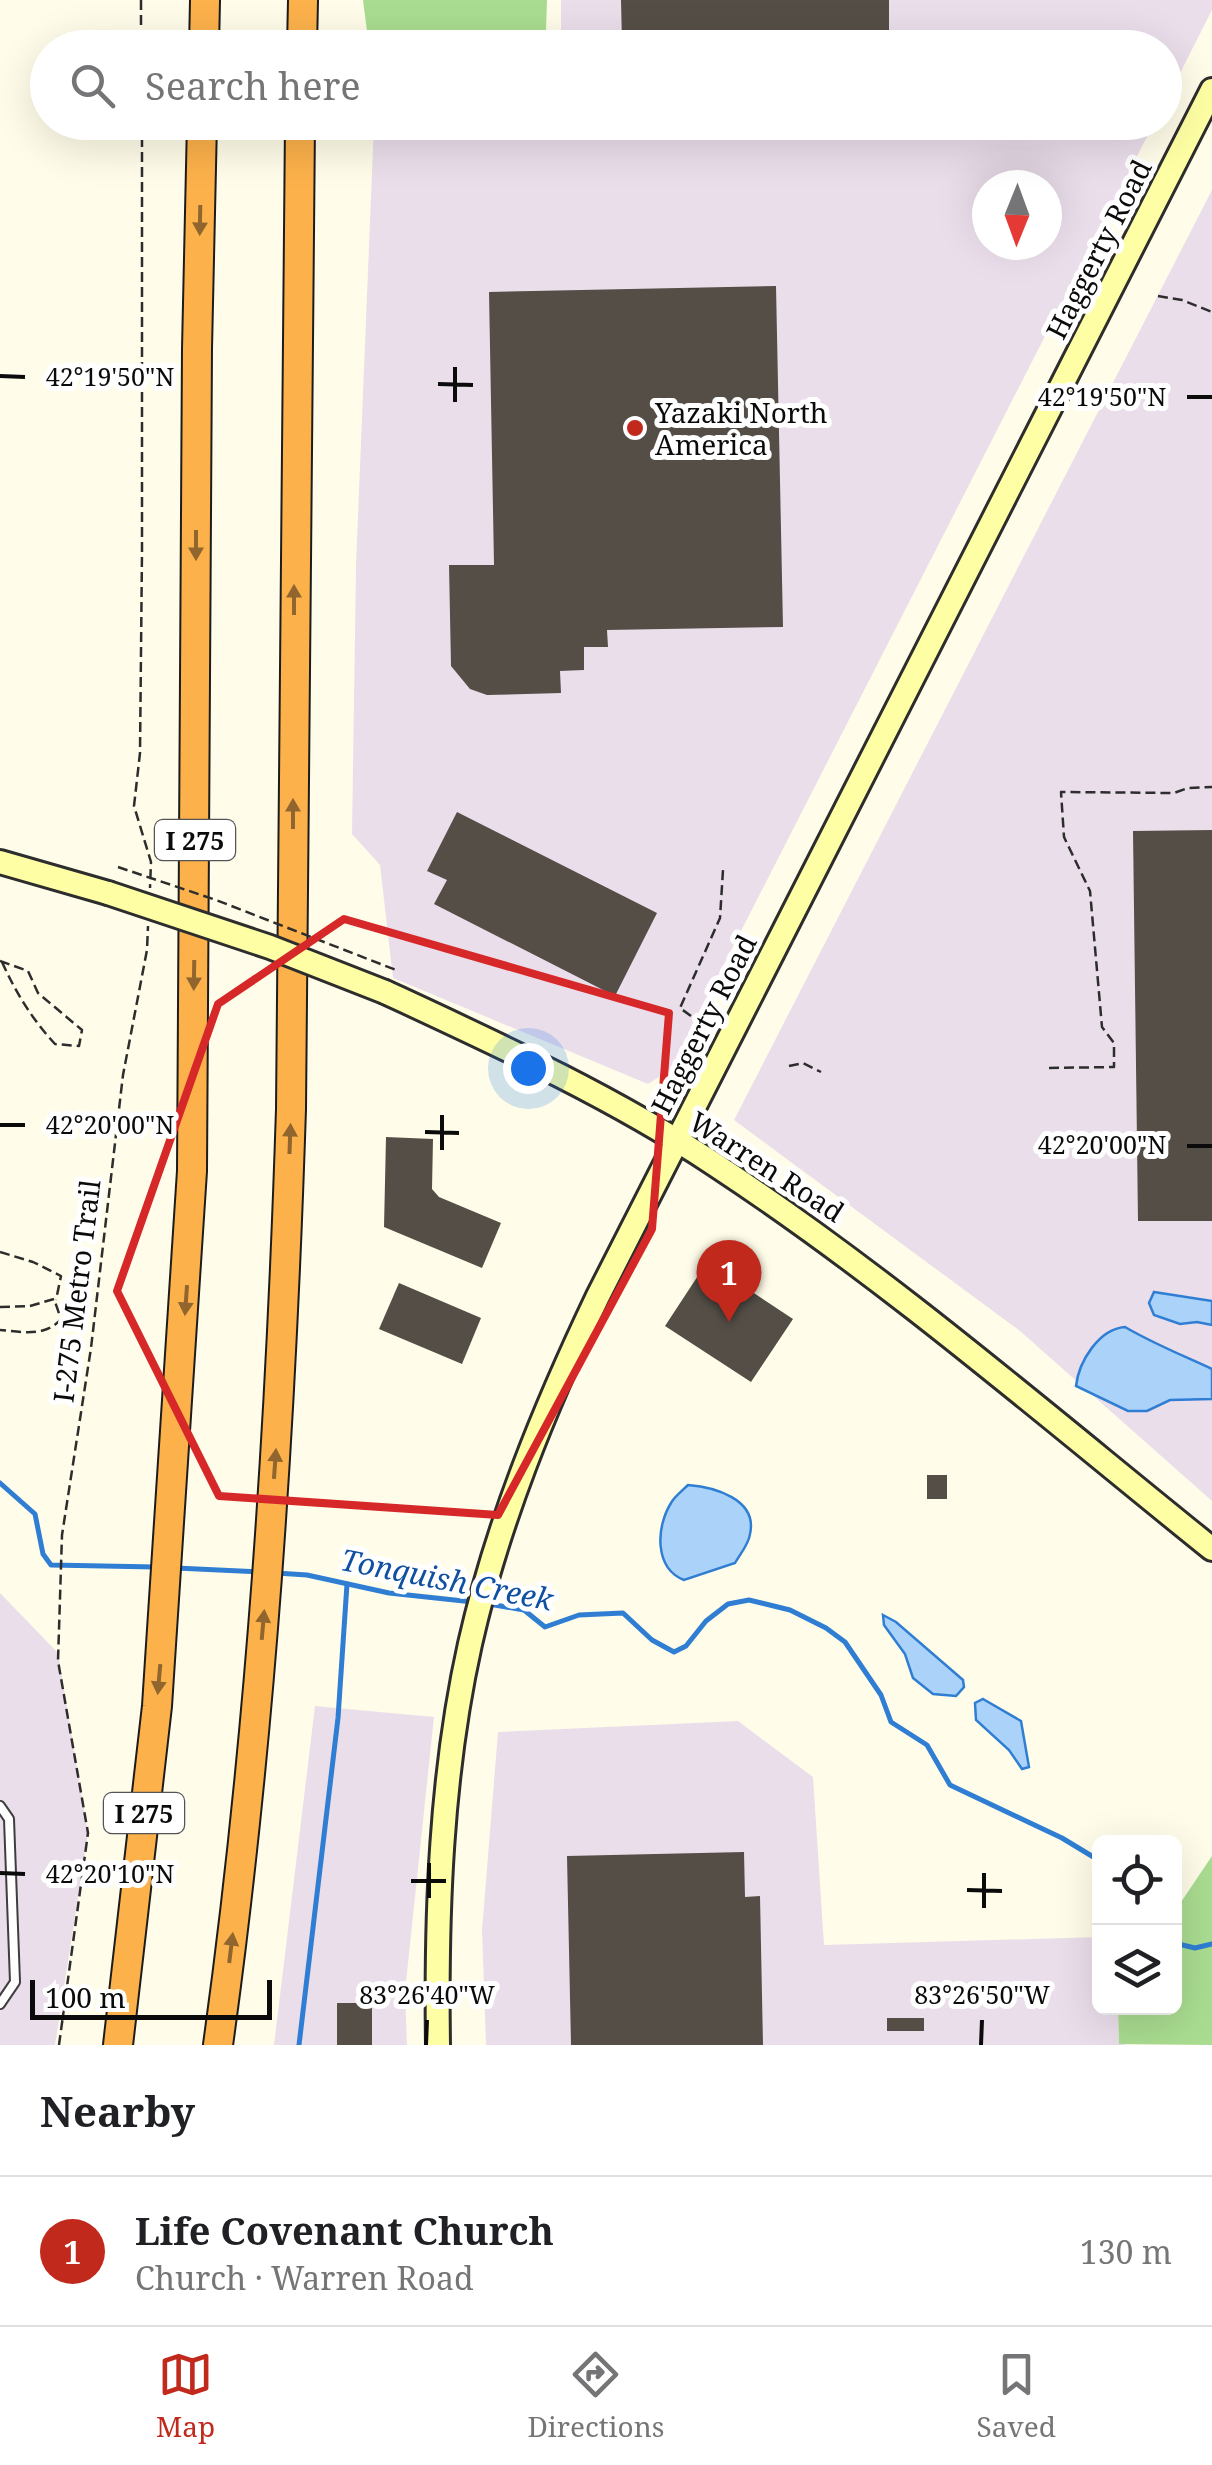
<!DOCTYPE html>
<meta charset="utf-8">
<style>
body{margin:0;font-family:"Noto Serif",serif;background:#f6f6f6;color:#202124}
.controls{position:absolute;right:30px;bottom:30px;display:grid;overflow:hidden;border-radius:15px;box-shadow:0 10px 40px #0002}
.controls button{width:90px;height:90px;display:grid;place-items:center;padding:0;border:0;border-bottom:2px solid #e0e0e0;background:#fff;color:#202124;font:50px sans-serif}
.compass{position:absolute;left:972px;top:170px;width:90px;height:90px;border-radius:50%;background:#fff;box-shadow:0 10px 40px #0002;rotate:181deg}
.scale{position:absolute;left:30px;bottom:25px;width:242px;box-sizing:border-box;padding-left:10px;border:5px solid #0b0b0b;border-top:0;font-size:28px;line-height:35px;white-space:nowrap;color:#0b0b0b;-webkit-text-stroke:8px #fff;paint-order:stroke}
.you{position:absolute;left:528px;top:1068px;width:35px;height:35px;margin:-25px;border:8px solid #fff;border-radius:50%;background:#1a73e8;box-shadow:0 0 0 15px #1a73e833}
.badge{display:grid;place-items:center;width:65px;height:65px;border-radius:50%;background:#c1291d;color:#fff;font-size:32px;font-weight:700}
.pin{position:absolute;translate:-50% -82px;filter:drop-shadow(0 2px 5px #0008)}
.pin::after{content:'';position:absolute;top:52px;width:35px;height:30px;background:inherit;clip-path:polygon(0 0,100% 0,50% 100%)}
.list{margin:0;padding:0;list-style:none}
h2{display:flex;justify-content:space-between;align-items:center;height:130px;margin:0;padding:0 40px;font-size:42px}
h2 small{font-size:32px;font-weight:400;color:#757577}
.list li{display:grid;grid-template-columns:65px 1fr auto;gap:30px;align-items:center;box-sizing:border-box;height:150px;padding:0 40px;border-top:2px solid #e0e0e0}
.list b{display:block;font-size:38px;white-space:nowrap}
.list p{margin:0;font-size:32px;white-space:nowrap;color:#757577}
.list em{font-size:32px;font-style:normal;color:#757577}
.icon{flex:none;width:55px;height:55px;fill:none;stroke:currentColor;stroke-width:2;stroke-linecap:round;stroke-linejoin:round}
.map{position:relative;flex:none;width:1212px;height:2045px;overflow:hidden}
.search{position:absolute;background:#fff;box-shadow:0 10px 40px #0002;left:30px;right:30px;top:30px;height:110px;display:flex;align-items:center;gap:25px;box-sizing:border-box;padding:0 35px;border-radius:55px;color:#757577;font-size:38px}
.sheet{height:280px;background:#fff}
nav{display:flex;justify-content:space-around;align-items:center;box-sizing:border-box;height:140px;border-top:2px solid #e0e0e0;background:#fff;font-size:28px;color:#757577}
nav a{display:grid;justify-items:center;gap:5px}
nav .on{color:#c1291d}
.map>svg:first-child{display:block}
.industrial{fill:#ebdeeb;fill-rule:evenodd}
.forest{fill:#a9dc90}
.water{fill:#abd3f9;stroke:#2f7ed3;stroke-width:2.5}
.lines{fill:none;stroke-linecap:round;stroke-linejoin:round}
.stream{stroke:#2f7ed3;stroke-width:5}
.building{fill:#544e47}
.lane-casing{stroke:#3e3e3e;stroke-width:12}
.secondary-casing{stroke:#2d2d2d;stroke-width:28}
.highway-casing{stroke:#1c1c1c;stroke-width:32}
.path{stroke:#2d2d2d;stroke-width:2.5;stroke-dasharray:10 5;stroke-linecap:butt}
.lane{stroke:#fff;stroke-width:8}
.secondary{stroke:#feffa4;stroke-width:22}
.highway{stroke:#fcb14b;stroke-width:28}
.secondary-bridge-casing{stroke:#2d2d2d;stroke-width:28;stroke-linecap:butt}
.path-bridge{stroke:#2d2d2d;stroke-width:2.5;stroke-dasharray:10 5;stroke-linecap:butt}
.secondary-bridge{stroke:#feffa4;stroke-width:22}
.oneway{fill:#90662e}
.marked{fill:none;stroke:#d62828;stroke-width:8;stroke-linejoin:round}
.ticks{fill:none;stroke:#0b0b0b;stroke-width:4}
.poi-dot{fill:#c1291d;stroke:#fff;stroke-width:4}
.labels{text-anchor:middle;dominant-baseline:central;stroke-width:10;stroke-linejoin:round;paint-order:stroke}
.shield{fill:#fff;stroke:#545454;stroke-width:2.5}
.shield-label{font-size:25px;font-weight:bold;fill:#0b0b0b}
.street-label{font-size:28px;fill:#0b0b0b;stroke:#fff}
.poi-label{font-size:28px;fill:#0b0b0b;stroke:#fff;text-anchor:start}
.water-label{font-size:30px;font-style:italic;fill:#1050a2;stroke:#fff}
.ticks-label{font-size:25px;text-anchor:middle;fill:#0b0b0b;stroke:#fff;stroke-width:10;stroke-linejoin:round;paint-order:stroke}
</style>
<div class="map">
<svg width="1212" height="2045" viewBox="0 0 1212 2045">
<rect width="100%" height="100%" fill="#fffde9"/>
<g class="industrial">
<path d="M561 0H1212V10L1165 103 1164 48H561Z"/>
<path d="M374 123H1154L670 1070 648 1084 393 978 380 865 352 834 356 565ZM987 185H1047V245H987Z"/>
<path d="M1212 190V1501L1020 1331 734 1120Z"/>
<path d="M0 1593 58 1653 88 1833 55 2045H0Z"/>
<path d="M315 1706 434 1717 405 1992 407 2045H274Z"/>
<path d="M738 1721 813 1777 824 1945 1099 1937 1100 2008H1118L1119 2043 1127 2045H486L482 1930 498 1732Z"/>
</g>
<g class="forest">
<path d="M363 0H547L546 30 541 47H369Z"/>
<path d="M1212 1856V2045L1119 2044 1118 2008H1174L1175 1911Z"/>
</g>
<g class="water">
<path d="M1154 1292 1212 1301V1325L1197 1322 1180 1324 1154 1315 1149 1303Z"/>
<path d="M1125 1327C1154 1344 1182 1355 1212 1369V1399L1170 1400 1147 1411H1128L1076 1386C1079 1361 1099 1329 1125 1327Z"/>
<path d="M688 1485C714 1487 758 1499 750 1534 749 1544 740 1554 735 1563L684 1580C654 1568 656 1527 671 1503 674 1497 683 1490 688 1485Z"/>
<path d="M883 1615 896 1622 963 1680 964 1687 956 1696 933 1694 913 1678 905 1654 884 1625Z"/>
<path d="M983 1699 1021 1721 1029 1767 1022 1769 1009 1750 976 1720 975 1703Z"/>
</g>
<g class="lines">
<g class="stream">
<path d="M0 1483 35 1514 43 1554 51 1565 155 1567"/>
<path d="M176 1568 260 1572"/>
<path d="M276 1573 307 1575 389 1593 473 1602"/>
<path d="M489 1604 524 1610 545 1627 579 1615 623 1613 652 1640 674 1652 686 1646 706 1621 728 1604 749 1600 790 1610 826 1628 845 1642 881 1695 891 1722 927 1745 950 1785 1062 1838 1100 1861"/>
<path d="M1174 1943 1195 1948 1212 1944"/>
<path d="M299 2045 338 1718 347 1584"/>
</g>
</g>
<g class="building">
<path d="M621 0H889V37L622 42Z"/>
<path d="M776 286 783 627 607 630 608 647H584V670L560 671 561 693 487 695 470 689 451 666 449 565H494L489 292Z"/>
<path d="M457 812 657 913 615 996 434 904 447 880 427 871Z"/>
<path d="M1212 830V1221H1138L1133 831Z"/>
<path d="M386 1137 433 1139 432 1189 439 1197 501 1223 482 1268 384 1227Z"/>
<path d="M707 1262 793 1319 751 1382 665 1326Z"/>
<path d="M399 1283 481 1318 462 1364 379 1329Z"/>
<rect x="927" y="1475" width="20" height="24"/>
<path d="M744 1852 745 1897 760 1896 763 2045H571L567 1856Z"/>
<rect x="337" y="2003" width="35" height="42"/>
<rect x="887" y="2018" width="37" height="13"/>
</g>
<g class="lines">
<defs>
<path id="lane" d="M0 1806 9 1819 15 1982 0 2004"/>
<g id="secondary">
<path d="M0 862 108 893"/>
<path d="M385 992C497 1044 611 1096 714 1164 889 1279 1049 1418 1212 1549"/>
<path d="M438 2045C436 1912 441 1774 470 1644 497 1524 545 1407 598 1296L1212 90"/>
</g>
<g id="highway">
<path d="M204 48 205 0"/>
<path d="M302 48 303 0"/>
<path d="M118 2045 157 1706 192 1171 197 349 202 122"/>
<path d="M218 2045C261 1735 281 1422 291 1109L300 122"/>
</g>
</defs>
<use href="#lane" class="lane-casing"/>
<use href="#secondary" class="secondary-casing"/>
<use href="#highway" class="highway-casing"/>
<g class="path">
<path d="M141 0V48"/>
<path d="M142 122V552L140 753 134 806 151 862 150 888"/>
<path d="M1158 296 1182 300 1212 312"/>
<path d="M0 961 28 971 38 993 82 1030 79 1046 55 1044C32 1019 16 993 2 962"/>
<path d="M691 1016 680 1008 720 918 723 870"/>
<path d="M789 1066 803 1063 821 1072"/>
<path d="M1049 1068 1114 1067V1043L1102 1027 1090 891 1064 837 1061 792 1174 793 1188 788 1212 787"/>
<path d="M0 1252 33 1262 61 1276 56 1300"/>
<path d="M0 1307 30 1306 54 1299 61 1319C46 1337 22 1332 0 1330"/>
<path d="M59 2045 88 1833 58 1661 62 1535 91 1348 123 1075 147 950 148 926"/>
</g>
<use href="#lane" class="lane"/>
<use href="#secondary" class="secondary"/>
<use href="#highway" class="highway"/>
<defs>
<path id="secondary-bridge" d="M108 893 270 947 385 992"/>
</defs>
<use href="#secondary-bridge" class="secondary-bridge-casing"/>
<path class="path-bridge" d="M118 867 216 900 396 970"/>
<use href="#secondary-bridge" class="secondary-bridge"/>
</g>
<defs><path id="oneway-solid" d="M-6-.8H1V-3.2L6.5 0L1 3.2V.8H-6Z" transform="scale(2.5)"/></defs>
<g class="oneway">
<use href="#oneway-solid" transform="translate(200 220) rotate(91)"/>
<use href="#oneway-solid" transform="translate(196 545) rotate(90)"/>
<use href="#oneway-solid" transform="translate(294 600) rotate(-90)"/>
<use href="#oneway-solid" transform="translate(293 814) rotate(-90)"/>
<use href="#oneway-solid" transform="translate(194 975) rotate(91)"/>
<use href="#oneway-solid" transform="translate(290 1139) rotate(-88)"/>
<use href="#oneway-solid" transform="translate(186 1300) rotate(94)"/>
<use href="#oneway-solid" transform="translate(275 1464) rotate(-86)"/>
<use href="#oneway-solid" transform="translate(263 1625) rotate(-85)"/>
<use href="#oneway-solid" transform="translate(159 1679) rotate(95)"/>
<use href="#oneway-solid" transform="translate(231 1948) rotate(-83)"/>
</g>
<path class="marked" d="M344 919 669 1013 652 1229 498 1515 219 1496 117 1291 218 1004Z"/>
<path class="ticks" d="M0 376 25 377M438 384 473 385M1187 397H1212M455 402V367M0 1125H25M425 1132 459 1133M1187 1146H1212M442 1150V1115M0 1873 25 1874M411 1881H446M967 1890 1002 1891M429 1898V1863M984 1908V1873M426 2045 427 2020M981 2045 982 2020"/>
<circle class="poi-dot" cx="635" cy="428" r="10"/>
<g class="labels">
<g class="shield">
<rect x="155" y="820" width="80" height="40" rx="8"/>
<rect x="104" y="1793" width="80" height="40" rx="8"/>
</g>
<g class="shield-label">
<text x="195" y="840">I 275</text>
<text x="144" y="1813">I 275</text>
</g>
<g class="street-label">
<text transform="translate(1098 249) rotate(-63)">Haggerty Road</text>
<text transform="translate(703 1024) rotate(-63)">Haggerty Road</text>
<text transform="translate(767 1166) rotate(33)">Warren Road</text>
<text transform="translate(76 1291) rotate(-83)">I-275 Metro Trail</text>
</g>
<g class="poi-label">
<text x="655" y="412">Yazaki North<tspan x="655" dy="32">America</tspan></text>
</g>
<g class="water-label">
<text transform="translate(447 1579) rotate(11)">Tonquish Creek</text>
</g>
</g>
<g class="ticks-label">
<text x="110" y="386">42°19'50"N</text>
<text x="1102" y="406">42°19'50"N</text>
<text x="110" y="1134">42°20'00"N</text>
<text x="1102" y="1154">42°20'00"N</text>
<text x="110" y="1883">42°20'10"N</text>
<text x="427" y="2004">83°26'40"W</text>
<text x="982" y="2004">83°26'50"W</text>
</g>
</svg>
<div class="controls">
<button><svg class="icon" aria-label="locate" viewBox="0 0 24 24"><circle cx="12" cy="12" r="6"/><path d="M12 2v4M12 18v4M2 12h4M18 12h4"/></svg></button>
<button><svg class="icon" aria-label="layers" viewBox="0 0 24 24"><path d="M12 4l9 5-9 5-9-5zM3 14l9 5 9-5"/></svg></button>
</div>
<svg class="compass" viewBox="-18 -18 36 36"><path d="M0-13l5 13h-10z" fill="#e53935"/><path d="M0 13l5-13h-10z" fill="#757577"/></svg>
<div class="scale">100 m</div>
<div class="you"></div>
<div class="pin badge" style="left:729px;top:1322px">1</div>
<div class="search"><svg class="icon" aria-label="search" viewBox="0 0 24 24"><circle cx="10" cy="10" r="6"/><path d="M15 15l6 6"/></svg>Search here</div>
</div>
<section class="sheet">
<h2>Nearby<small></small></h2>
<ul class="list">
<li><span class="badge">1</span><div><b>Life Covenant Church</b><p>Church · Warren Road</p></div><em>130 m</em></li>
</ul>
</section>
<nav>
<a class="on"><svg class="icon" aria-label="map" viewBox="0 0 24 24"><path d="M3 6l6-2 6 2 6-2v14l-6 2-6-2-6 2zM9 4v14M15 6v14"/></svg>Map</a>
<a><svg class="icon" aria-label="directions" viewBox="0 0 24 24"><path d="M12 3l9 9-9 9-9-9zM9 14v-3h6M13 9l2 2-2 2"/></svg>Directions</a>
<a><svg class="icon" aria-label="saved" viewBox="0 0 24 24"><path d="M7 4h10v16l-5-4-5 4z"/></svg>Saved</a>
</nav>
